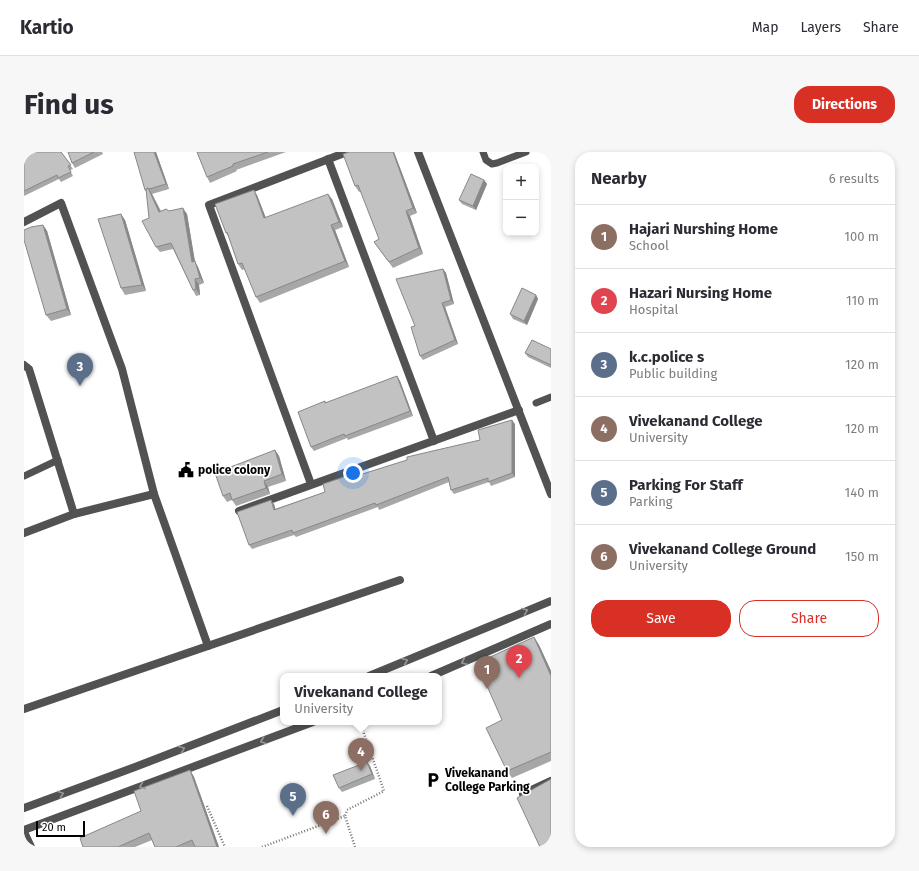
<!DOCTYPE html>
<meta charset="utf-8">
<style>
body{margin:0;font-family:"Fira Sans",sans-serif;background:#f7f7f7;color:#2b2b33}
.controls{position:absolute;right:12px;top:12px;display:grid;overflow:hidden;border-radius:8px;box-shadow:0 2px 6px #0003}
.controls button{width:36px;height:36px;display:grid;place-items:center;padding:0;border:0;border-bottom:1px solid #e1e1e2;background:#fff;color:#2b2b33;font:20px sans-serif}
.scale{position:absolute;left:12px;bottom:10px;width:49px;box-sizing:border-box;padding-left:4px;border:2px solid #000;border-top:0;font-size:11px;line-height:14px;white-space:nowrap;color:#000;-webkit-text-stroke:3px #fff;paint-order:stroke}
.you{position:absolute;left:329px;top:321px;width:14px;height:14px;margin:-10px;border:3px solid #fff;border-radius:50%;background:#1a73e8;box-shadow:0 0 0 6px #1a73e833}
.badge{display:grid;place-items:center;width:26px;height:26px;border-radius:50%;background:#d93025;color:#fff;font-size:13px;font-weight:700}
.pin{position:absolute;translate:-50% -33px;filter:drop-shadow(0 1px 2px #0008)}
.pin::after{content:'';position:absolute;top:21px;width:14px;height:12px;background:inherit;clip-path:polygon(0 0,100% 0,50% 100%)}
.popup{position:absolute;left:256px;top:521px;width:162px;height:52px;box-sizing:border-box;display:grid;place-content:center;border-radius:8px;background:#fff;filter:drop-shadow(0 1px 3px #0005);font-size:13px;white-space:nowrap;color:#7c7c81}
.popup b{font-size:15px;color:#2b2b33}
.popup::after{content:'';position:absolute;left:50%;top:100%;margin-left:-8px;border:8px solid transparent;border-top-color:#fff}
.list{margin:0;padding:0;list-style:none}
h2{display:flex;justify-content:space-between;align-items:center;height:52px;margin:0;padding:0 16px;font-size:17px}
h2 small{font-size:13px;font-weight:400;color:#7c7c81}
.list li{display:grid;grid-template-columns:26px 1fr auto;gap:12px;align-items:center;box-sizing:border-box;height:64px;padding:0 16px;border-top:1px solid #e1e1e2}
.list b{display:block;font-size:15px;white-space:nowrap}
.list p{margin:0;font-size:13px;white-space:nowrap;color:#7c7c81}
.list em{font-size:13px;font-style:normal;color:#7c7c81}
.actions{display:flex;gap:8px;padding:12px 16px}
.actions a{flex:1;padding:9px 0;border:1px solid #d93025;border-radius:16px;text-align:center;font-size:14px;color:#d93025}
.actions .main{background:#d93025;color:#fff}
.map{position:relative;flex:none;width:527px;height:695px;overflow:hidden;border-radius:16px}
header{display:flex;align-items:center;gap:24px;box-sizing:border-box;height:56px;padding:0 20px;background:#fff;border-bottom:1px solid #e1e1e2}
header strong{font-size:19px}
nav{display:flex;gap:22px;margin-inline-start:auto;font-size:14px}
.intro{display:flex;align-items:center;justify-content:space-between;box-sizing:border-box;height:96px;padding:0 24px}
h1{margin:0;font-size:28px}
.button{padding:10px 18px;border-radius:16px;background:#d93025;color:#fff;font-size:14px;font-weight:700}
main{display:flex;gap:24px;padding:0 24px}
aside{flex:1;background:#fff;border-radius:16px;box-shadow:0 2px 6px #0003}
.map>svg:first-child{display:block}
.lines{fill:none;stroke-linecap:round;stroke-linejoin:round}
.path{stroke:#747474;stroke-width:2.5;stroke-dasharray:1 2;stroke-linecap:butt}
.service{stroke:#525252;stroke-width:7}
.minor{stroke:#525252;stroke-width:8}
.tertiary{stroke:#525252;stroke-width:8}
.wall{fill:#a7a7a7}
.shaded-wall{fill:#888}
.building{fill:#c2c2c2;stroke:#888}
.oneway{stroke:#979797}
.labels{text-anchor:middle;dominant-baseline:central;stroke-width:3.5;stroke-linejoin:round;paint-order:stroke}
.poi-label{font-size:12px;font-weight:bold;fill:#000;stroke:#fff;text-anchor:start}
</style>
<header>
<strong>Kartio</strong>
<nav><a>Map</a><a>Layers</a><a>Share</a></nav>
</header>
<div class="intro"><h1>Find us</h1><a class="button">Directions</a></div>
<main>
<div class="map">
<svg width="527" height="695" viewBox="0 0 527 695">
<rect width="100%" height="100%" fill="#fff"/>
<g class="lines">
<g class="path">
<path d="M183 654 201 695"/>
<path d="M238 695 321 664"/>
<path d="M331 695 321 664 323 658 360 639 336 570"/>
</g>
<g class="service">
<path d="M459 0 462 8 468 12 473 11 502 0"/>
<path d="M512 251 527 245"/>
<path d="M0 324 34 308"/>
</g>
<g class="minor">
<path d="M394 0 527 342"/>
<path d="M304 7 410 289"/>
<path d="M0 70 37 51 98 217 130 342 184 494"/>
<path d="M0 213 5 217 50 362 0 381"/>
<path d="M287 332 185 53 323 0"/>
<path d="M215 359 495 258"/>
<path d="M50 362 130 342"/>
<path d="M0 557 376 428"/>
<path d="M499 642 527 629"/>
<path d="M0 680 7 695"/>
</g>
<g class="tertiary">
<path d="M345 524 527 449"/>
<path d="M407 524 527 472"/>
<path d="M0 656 111 615 259 558"/>
<path d="M0 678 289 570"/>
</g>
</g>
<g class="wall">
<path d="M0 0H37L49 17 46 18 49 24 37 30 35 27 0 44Z"/>
<path d="M44 0H78L79 2 51 16 48 11Z"/>
<path d="M132 0 145 37 128 42 137 59H145L163 62 171 110 174 115 180 131 175 133 176 143 172 144 169 138 149 97 136 100 132 95 125 66 123 40 121 38Z"/>
<path d="M173 0H262L212 18 213 19 186 31 183 25Z"/>
<path d="M325 0H370L393 61 386 64 399 102 369 116 350 90 355 87 337 39 335 40 331 34Z"/>
<path d="M460 28 463 32 452 58 438 52 435 48Z"/>
<path d="M233 43 242 66 308 47 319 75 311 78 325 115 236 151 232 145 221 117 218 118 214 112 205 86 202 81Z"/>
<path d="M101 68 122 139 101 143 97 136Z"/>
<path d="M19 73 23 79 47 163 27 169 22 163Z"/>
<path d="M419 117 422 121 430 152 421 155 434 192 399 208 396 204 391 174Z"/>
<path d="M512 143 514 147 503 173 489 167 486 162Z"/>
<path d="M527 197V216L504 205 501 201Z"/>
<path d="M373 224 376 229 389 264 324 288 323 286 290 299 287 295 301 249 302 251Z"/>
<path d="M491 272V325L467 334 465 330 430 342 427 338 425 330 355 358 354 355 272 385 270 383 228 397 225 393 250 352 251 357 301 340 331 321 333 324 456 288Z"/>
<path d="M251 298 255 304 262 329 244 335 246 342 212 354 208 348 203 350 199 344Z"/>
<path d="M510 485 515 493 527 519V609L488 626 483 619 478 568Z"/>
<path d="M346 614 351 627 318 640 315 636Z"/>
<path d="M166 618 170 625 195 695H131L128 688 111 695H59L117 659Z"/>
</g>
<g class="shaded-wall">
<path d="M130 0H132L145 37 142 32Z"/>
<path d="M369 0H370L393 61 389 56Z"/>
<path d="M460 28 463 32 452 58 449 54Z"/>
<path d="M124 36 128 42 139 65 135 60Z"/>
<path d="M230 38 233 43 244 72 240 66Z"/>
<path d="M304 42 308 47 319 75 315 70Z"/>
<path d="M159 56 163 62 171 110 174 115 180 131 176 126 168 110Z"/>
<path d="M382 59 386 64 399 102 395 96Z"/>
<path d="M97 62 101 68 122 139 118 133Z"/>
<path d="M19 73 23 79 47 163 43 157Z"/>
<path d="M307 73 311 78 325 115 321 109Z"/>
<path d="M419 117 422 121 430 152 427 148Z"/>
<path d="M171 127 175 133 176 143 172 137Z"/>
<path d="M512 143 514 147 503 173 500 169Z"/>
<path d="M418 151 421 155 434 192 431 188Z"/>
<path d="M373 224 376 229 389 264 386 259Z"/>
<path d="M488 268 491 272V325L488 321Z"/>
<path d="M251 298 255 304 262 329 258 322Z"/>
<path d="M240 329 244 335 246 342 242 336Z"/>
<path d="M247 348 250 352 253 362 250 358Z"/>
<path d="M510 485 515 493 527 519V524Z"/>
<path d="M343 610 346 614 351 627 348 622Z"/>
<path d="M166 618 170 625 195 695H193Z"/>
</g>
<g class="building">
<path d="M0 0H37L47 13 44 14 47 20 34 26 33 23 0 39Z"/>
<path d="M44 0H70L48 11Z"/>
<path d="M110 0H130L142 32 125 37 124 36 122 37 123 38H121Z"/>
<path d="M173 0H244L209 12V14L183 25Z"/>
<path d="M325 0H369L389 56 382 59 395 96 365 110 350 90 355 87 334 33 331 34 319 2Z"/>
<path d="M447 22 460 28 449 54 435 48Z"/>
<path d="M124 36 135 60 142 57 145 59 159 56 168 110 171 109 176 126 171 127 172 137 169 138 147 91 132 95 118 69 125 66 122 37Z"/>
<path d="M230 38 240 66 304 42 315 70 307 73 321 109 232 145 218 111 214 112 203 80 202 81 191 52Z"/>
<path d="M97 62 118 133 97 136 74 67Z"/>
<path d="M19 73 43 157 22 163 0 88V78L7 75Z"/>
<path d="M419 117 427 148 418 151 431 188 396 204 387 175 391 174 372 127Z"/>
<path d="M498 136 512 143 500 169 486 162Z"/>
<path d="M508 188 527 197V213L501 201Z"/>
<path d="M373 224 386 259 321 284 320 282 287 295 274 260 301 249V251Z"/>
<path d="M488 268V321L464 330V326L427 338 424 325 352 353 351 351 269 381 268 378 225 393 213 360 247 348 250 358 301 340 299 332 331 321 332 324 383 308V305L456 288 454 278Z"/>
<path d="M251 298 258 322 240 329 242 336 208 348 206 341 199 344 191 321Z"/>
<path d="M510 485 527 524V600L483 619 462 576 478 568 453 511Z"/>
<path d="M343 610 348 622 315 636 309 623Z"/>
<path d="M166 618 193 695H171L168 688 152 695H131L125 681 94 695H59L56 686 117 659 110 639Z"/>
<path d="M527 627V695H516L493 646Z"/>
</g>
<defs><path id="oneway-chevron" d="M-2-3.5L2.5 0L-2 3.5" fill="none" stroke-width="1.6" stroke-linecap="round" stroke-linejoin="round"/></defs>
<g class="oneway">
<use href="#oneway-chevron" transform="translate(501 459) rotate(-22)"/>
<use href="#oneway-chevron" transform="translate(381 509) rotate(-22)"/>
<use href="#oneway-chevron" transform="translate(440 510) rotate(156)"/>
<use href="#oneway-chevron" transform="translate(239 589) rotate(160)"/>
<use href="#oneway-chevron" transform="translate(158 597) rotate(-21)"/>
<use href="#oneway-chevron" transform="translate(118 634) rotate(160)"/>
<use href="#oneway-chevron" transform="translate(37 642) rotate(-20)"/>
</g>
<defs>
<symbol id="civic-bare" viewBox="-9 -9 18 18"><path d="M-.6-6.5H3V-4.5H.6V-3L4-1V1h2V6H-6V1h2V-1L-.6-3ZM-1.2 2.5V6h2.4V2.5Z" fill="#000" stroke="#fff" stroke-width="2.5" paint-order="stroke"/></symbol>
<symbol id="parking-bare" viewBox="-9 -9 18 18"><path d="M-3.5-5.5H1a3.5 3.5 0 0 1 0 7H-1V5.5H-3.5ZM-1-3.4V-.6H.8a1.4 1.4 0 0 0 0-2.8Z" fill="#000" stroke="#fff" stroke-width="2.5" paint-order="stroke"/></symbol>
</defs>
<g fill-rule="evenodd">
<use href="#civic-bare" x="151" y="307" width="22" height="22"/>
<use href="#parking-bare" x="398" y="617" width="22" height="22"/>
</g>
<g class="labels">
<g class="poi-label">
<text x="174" y="318">police colony</text>
<text x="421" y="621">Vivekanand<tspan x="421" dy="14">College Parking</tspan></text>
</g>
</g>
</svg>
<div class="controls">
<button>+</button>
<button>−</button>
</div>
<div class="scale">20 m</div>
<div class="you"></div>
<div class="pin badge" style="left:463px;top:537px;background:#8d6e63">1</div>
<div class="pin badge" style="left:495px;top:526px;background:#e0444e">2</div>
<div class="pin badge" style="left:56px;top:234px;background:#5c6f8a">3</div>
<div class="pin badge" style="left:337px;top:619px;background:#8d6e63">4</div>
<div class="popup"><b>Vivekanand College</b>University</div>
<div class="pin badge" style="left:269px;top:664px;background:#5c6f8a">5</div>
<div class="pin badge" style="left:302px;top:682px;background:#8d6e63">6</div>
</div>
<aside>
<h2>Nearby<small>6 results</small></h2>
<ul class="list">
<li><span class="badge" style="background:#8d6e63">1</span><div><b>Hajari Nurshing Home</b><p>School</p></div><em>100 m</em></li>
<li><span class="badge" style="background:#e0444e">2</span><div><b>Hazari Nursing Home</b><p>Hospital</p></div><em>110 m</em></li>
<li><span class="badge" style="background:#5c6f8a">3</span><div><b>k.c.police s</b><p>Public building</p></div><em>120 m</em></li>
<li><span class="badge" style="background:#8d6e63">4</span><div><b>Vivekanand College</b><p>University</p></div><em>120 m</em></li>
<li><span class="badge" style="background:#5c6f8a">5</span><div><b>Parking For Staff</b><p>Parking</p></div><em>140 m</em></li>
<li><span class="badge" style="background:#8d6e63">6</span><div><b>Vivekanand College Ground</b><p>University</p></div><em>150 m</em></li>
</ul>
<div class="actions"><a class="main">Save</a><a>Share</a></div>
</aside>
</main>
